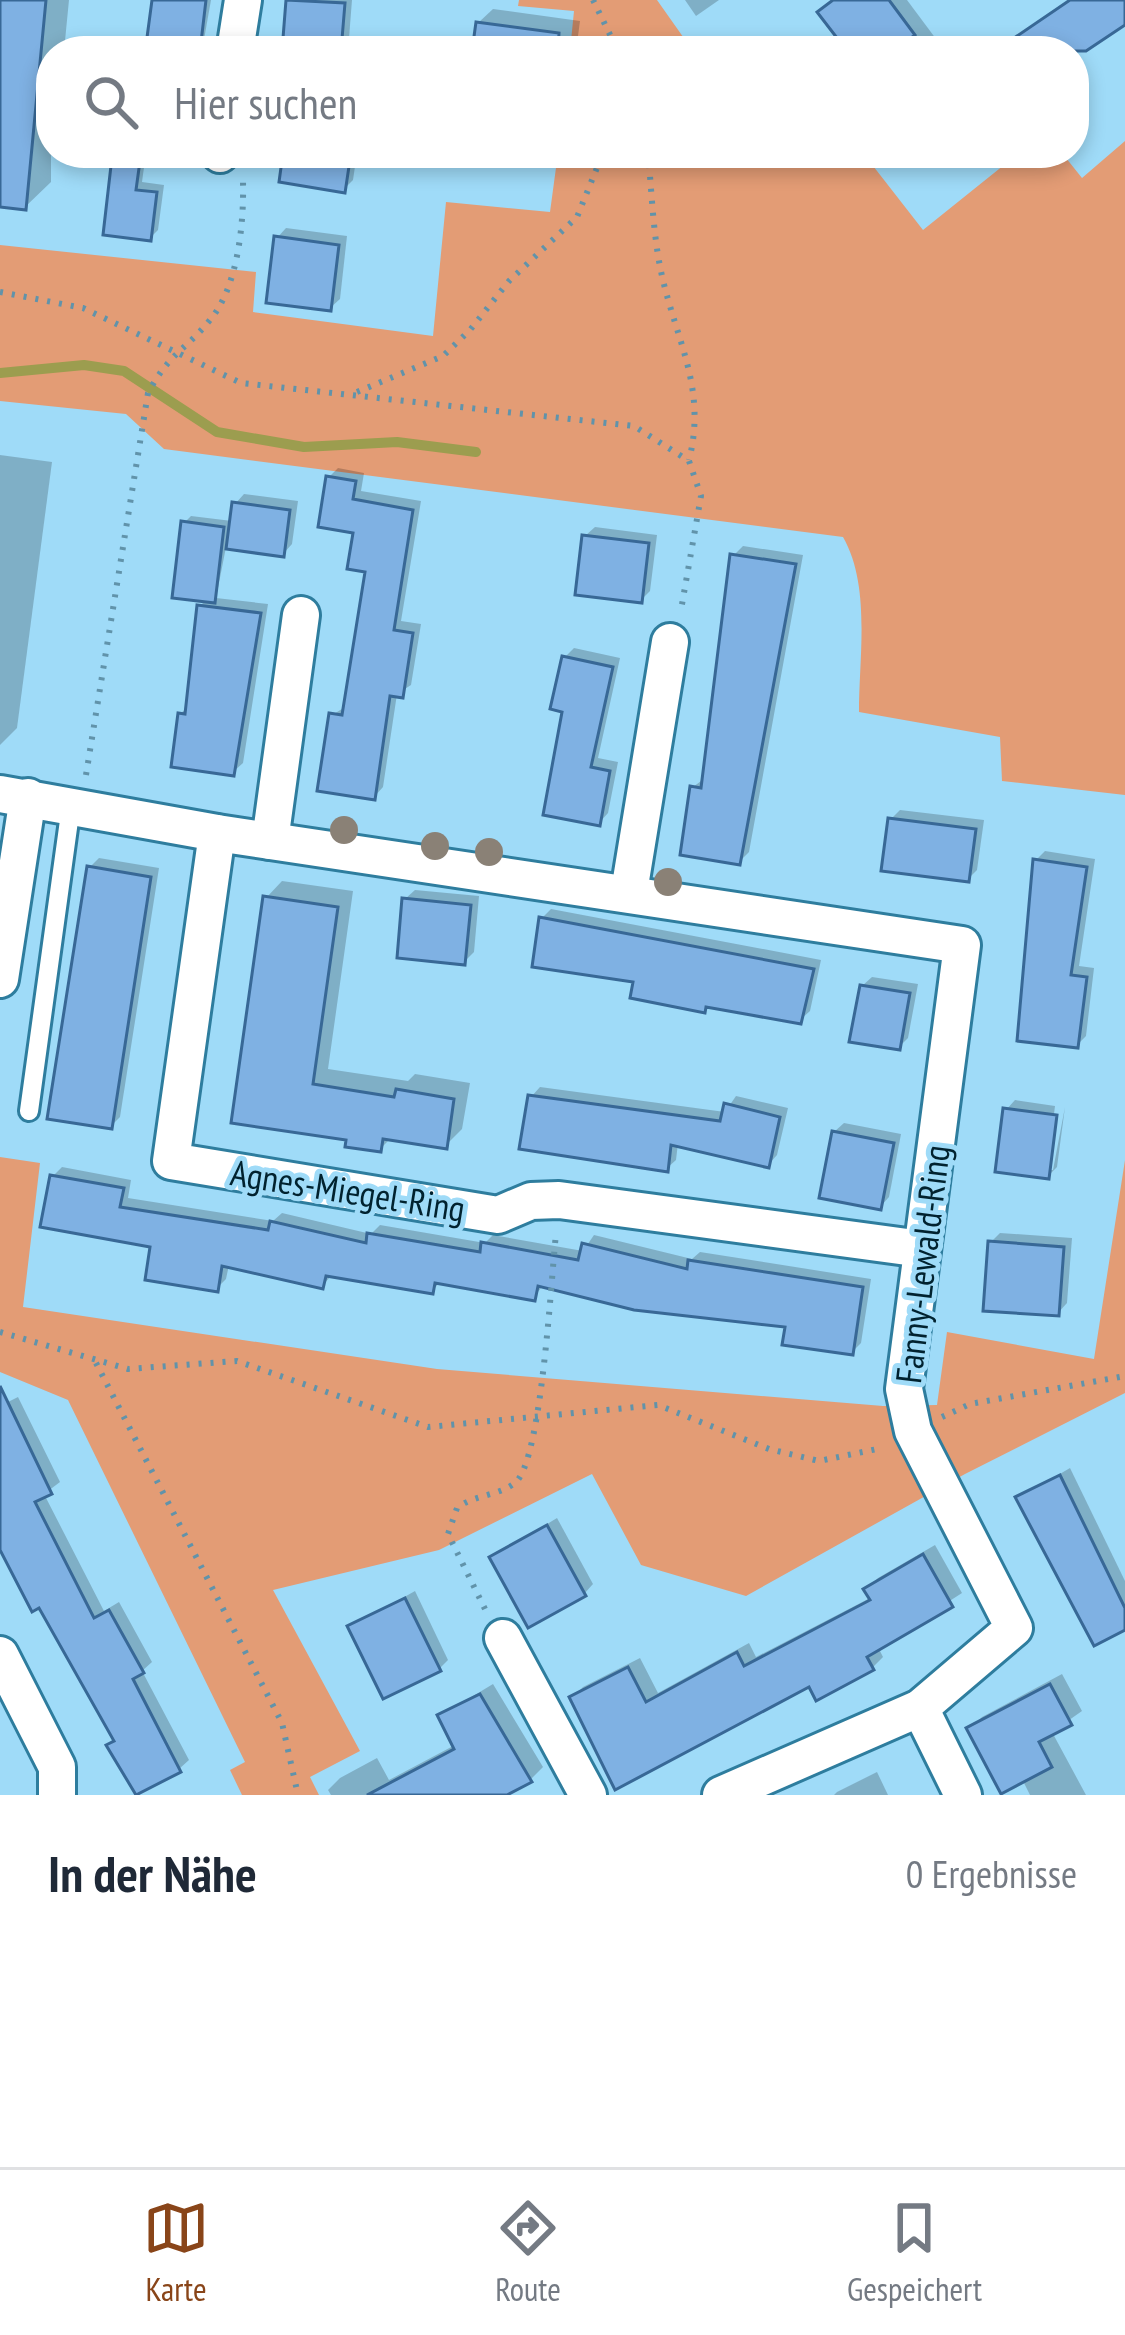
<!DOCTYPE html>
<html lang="de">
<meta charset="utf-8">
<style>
body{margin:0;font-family:"PT Sans Narrow",sans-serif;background:#f6f6f7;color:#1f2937}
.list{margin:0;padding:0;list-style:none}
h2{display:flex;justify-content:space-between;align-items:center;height:156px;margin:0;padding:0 48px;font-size:51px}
h2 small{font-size:39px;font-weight:400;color:#747a83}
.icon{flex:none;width:66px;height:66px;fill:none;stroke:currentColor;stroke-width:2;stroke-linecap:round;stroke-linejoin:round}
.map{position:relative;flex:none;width:1125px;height:1795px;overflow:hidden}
.search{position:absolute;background:#fff;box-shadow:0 6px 18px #0003;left:36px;right:36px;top:36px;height:132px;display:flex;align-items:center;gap:30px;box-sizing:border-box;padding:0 42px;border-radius:48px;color:#747a83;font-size:45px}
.sheet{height:372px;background:#fff}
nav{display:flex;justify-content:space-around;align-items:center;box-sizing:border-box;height:168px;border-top:3px solid #e0e1e3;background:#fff;font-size:33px;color:#747a83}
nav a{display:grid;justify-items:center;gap:6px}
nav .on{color:#894519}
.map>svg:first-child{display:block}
.green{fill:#e39c75}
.shadow{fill:#0003}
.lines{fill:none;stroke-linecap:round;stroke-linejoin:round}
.stream{stroke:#9c9d4f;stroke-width:10}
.building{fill:#7fb1e3;stroke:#386896;stroke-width:3}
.lane-casing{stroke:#2e7d9e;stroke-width:24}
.street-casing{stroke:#2e7d9e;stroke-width:42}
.path{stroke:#6193aa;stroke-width:6;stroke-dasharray:3 9;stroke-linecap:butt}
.lane{stroke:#fff;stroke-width:18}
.street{stroke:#fff;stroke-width:36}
.tree{fill:#8a8176}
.labels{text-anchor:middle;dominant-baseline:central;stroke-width:10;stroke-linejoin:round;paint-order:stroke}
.street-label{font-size:36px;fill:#01222f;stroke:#9fdbf8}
</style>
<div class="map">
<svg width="1125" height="1795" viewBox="0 0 1125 1795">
<rect width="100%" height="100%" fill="#9fdbf8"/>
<g class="green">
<path d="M519 0H657L693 51H570L574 11 518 6Z"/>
<path d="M1125 141V795L1002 781 1000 737 859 712C859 656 871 586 843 537L164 449 126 414 0 401V245L256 272 253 312 433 336 446 202 550 212 558 153H863L923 230 1019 153H1062L1082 178Z"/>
<path d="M0 1157 40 1163 23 1307 437 1369 883 1406 937 1405 947 1332 1094 1359 1125 1160V1393L965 1474 746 1596 641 1565 592 1474 439 1550 273 1590 360 1751 310 1777 319 1795H242L230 1770 245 1762 68 1400 0 1372Z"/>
</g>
<g class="shadow">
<path d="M0 0H69L64 51H51V182L25 207 0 204Z"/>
<path d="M155 0H211L202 51H148Z"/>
<path d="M289 0H352L348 51H285Z"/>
<path d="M685 0H719L696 16Z"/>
<path d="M834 0H907L945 51H849Z"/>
<path d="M493 9 580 21 576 51H475L478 23Z"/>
<path d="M114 153H146L142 182 164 185 158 230 150 238 106 232Z"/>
<path d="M286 153H357L353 180 344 189Z"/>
<path d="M924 153H950L933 166Z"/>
<path d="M286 228 347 236 340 299 330 308 277 238Z"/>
<path d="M0 455 52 462 17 728 0 745Z"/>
<path d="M338 468 364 473 361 491 421 501 401 621 421 624 411 685 397 694 383 787 374 797 332 715 347 706 369 570 357 531 329 477Z"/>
<path d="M244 494 298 501 292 544 283 554 226 547 216 598 268 604 243 763 233 772 180 714 189 706 200 606 207 599 184 523 191 516 232 521 235 504Z"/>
<path d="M595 527 657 535 650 591 641 600 585 536Z"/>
<path d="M743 546 803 555 749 852 739 862 693 787 705 778 733 556Z"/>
<path d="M574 648 620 658 598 758 618 762 608 813 599 823 565 710V657Z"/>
<path d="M900 810 984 820 977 870 968 879 890 820Z"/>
<path d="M1045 851 1095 859 1079 966 1094 968 1086 1036 1077 1045 1036 860Z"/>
<path d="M99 858 159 868 120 1117 111 1126 89 868Z"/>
<path d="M282 881 353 891 328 1069 408 1081 415 1074 470 1083 462 1129 446 1145 392 1137 380 1149 350 1137 234 1120 266 898Z"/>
<path d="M415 890 479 896 474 952 464 962 405 899Z"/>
<path d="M551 909 821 960 810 1011 800 1020 709 1005 704 1010 636 979 541 919Z"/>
<path d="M872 977 918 984 908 1038 899 1047 862 986Z"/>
<path d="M540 1087 725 1112 736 1096 788 1108 777 1155 768 1165 678 1143 676 1160 666 1169 531 1097Z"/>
<path d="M1015 1100 1055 1106 1047 1170H1053L1065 1107 1057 1167 1048 1176 1006 1110Z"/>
<path d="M844 1123 901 1134 889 1197 880 1207 834 1132Z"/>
<path d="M62 1167 131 1180 128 1198 273 1221 282 1213 371 1234 380 1225 485 1243 493 1235 583 1251 594 1235 692 1259 700 1252 871 1279 861 1343 852 1352 788 1325 544 1284 534 1297 441 1281 432 1291 331 1276 322 1286 229 1265 226 1279 217 1288 53 1176Z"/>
<path d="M1000 1233 1072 1238 1067 1303 1058 1313 991 1242Z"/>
<path d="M18 1397 60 1482 44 1494 104 1611 119 1602 152 1662 142 1671 189 1760 179 1769 116 1739 0 1543V1406Z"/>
<path d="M1070 1468 1125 1581V1627L1019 1498Z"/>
<path d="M557 1518 593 1584 584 1594 493 1557Z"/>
<path d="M935 1545 962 1593 878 1647 883 1657 872 1668 810 1683 617 1786 572 1698 583 1687 640 1658 658 1693 749 1643 756 1657 872 1597 867 1589 878 1578Z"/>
<path d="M415 1591 448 1660 439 1669 351 1627Z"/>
<path d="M1062 1674 1082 1711 1052 1732 1086 1795H1030L1022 1779 970 1729 982 1717Z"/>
<path d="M493 1684 543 1767 531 1779 501 1795H331L328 1790 340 1778 377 1758 389 1780 455 1745 440 1716Z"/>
<path d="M877 1772 888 1795H834L837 1792Z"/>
</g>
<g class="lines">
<path class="stream" d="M0 373 84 365 124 371 217 432 304 447 397 442 476 452"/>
</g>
<g class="building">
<path d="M0 0H46L26 210 0 207Z"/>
<path d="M152 0H206L200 51H163L146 45Z"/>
<path d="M286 0 345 3 341 51H282Z"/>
<path d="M833 0H889L915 35 893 51H847L817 12Z"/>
<path d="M1070 0H1125V25L1086 51H995Z"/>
<path d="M476 22 559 33 558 51H472Z"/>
<path d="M283 153H351L345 193 279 182Z"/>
<path d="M112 157 140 161 136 190 157 192 151 241 103 235Z"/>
<path d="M274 236 339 245 331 311 266 303Z"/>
<path d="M326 476 356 481 353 499 413 510 394 630 413 633 403 698 390 696 375 800 317 791 329 713 342 715 365 572 347 569 353 533 318 527Z"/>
<path d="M232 502 290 510 284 557 226 549Z"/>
<path d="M181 521 224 527 215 603 172 598Z"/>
<path d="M582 535 649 543 642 603 575 595Z"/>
<path d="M730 554 796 564 740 865 680 855 690 786 701 788Z"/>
<path d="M197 605 261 613 234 776 171 767 178 713 185 714Z"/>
<path d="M562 656 613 667 591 767 610 771 600 826 543 815 562 712 550 709Z"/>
<path d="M888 818 976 829 969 882 881 871Z"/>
<path d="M1033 859 1087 867 1071 975 1087 977 1078 1048 1017 1041Z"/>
<path d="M87 866 151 877 112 1129 47 1119Z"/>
<path d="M263 896 338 907 313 1084 394 1097 396 1089 454 1099 447 1149 383 1139 381 1152 345 1147 346 1140 231 1123Z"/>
<path d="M402 898 471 905 465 965 397 958Z"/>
<path d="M539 917 814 969 801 1024 706 1007 705 1013 630 998 633 982 532 967Z"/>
<path d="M860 985 910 993 900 1050 849 1042Z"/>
<path d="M528 1095 720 1121 724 1103 780 1117 769 1168 671 1145 668 1172 519 1149Z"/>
<path d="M1003 1108 1057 1115 1049 1179 995 1172Z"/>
<path d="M832 1131 894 1143 881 1210 819 1198Z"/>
<path d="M50 1175 124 1188 120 1207 268 1230 270 1221 366 1243 367 1233 480 1252 481 1242 578 1260 582 1243 687 1269 688 1260 863 1287 853 1355 782 1345 785 1327 634 1310 538 1286 535 1301 435 1283 433 1294 326 1276 323 1289 222 1266 218 1292 145 1280 150 1247 40 1227Z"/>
<path d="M988 1241 1064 1247 1059 1316 983 1311Z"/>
<path d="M0 1386 52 1494 35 1502 94 1618 109 1610 144 1673 133 1679 181 1772 136 1795 106 1745 114 1741 39 1608 32 1612 0 1550Z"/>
<path d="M1060 1475 1125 1608V1630L1094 1646 1015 1497Z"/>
<path d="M547 1525 586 1596 528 1628 489 1557Z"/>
<path d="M923 1554 953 1607 867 1657 874 1670 816 1701 809 1687 615 1790 569 1697 628 1667 646 1702 737 1652 744 1666 870 1600 863 1589Z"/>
<path d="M405 1598 441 1671 383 1699 347 1626Z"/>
<path d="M1050 1684 1072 1725 1039 1742 1052 1767 1001 1794 966 1728Z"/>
<path d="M480 1694 532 1782 507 1795H367L454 1749 437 1715Z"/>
</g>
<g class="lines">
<defs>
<path id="lane" d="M29 1111 71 806"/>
<g id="street">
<path d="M235 51 243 0"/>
<path d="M220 154V153"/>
<path d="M0 794 217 833 962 945 904 1389 913 1431 1014 1628 920 1708 721 1795"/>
<path d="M217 833 171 1161 498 1215 531 1201 559 1200 922 1249"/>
<path d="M270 841 301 615"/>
<path d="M629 892 670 642"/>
<path d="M0 979 28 797"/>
<path d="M503 1638 588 1795"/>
<path d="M0 1655 57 1767V1795"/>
<path d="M920 1708 963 1795"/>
</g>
</defs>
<use href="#lane" class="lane-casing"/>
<use href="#street" class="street-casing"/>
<g class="path">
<path d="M593 0 618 51"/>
<path d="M648 153C652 194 653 236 662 276 677 342 707 390 689 460"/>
<path d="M0 292 83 308 241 383 634 426 689 461 701 496 681 610"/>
<path d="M357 392 443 356 470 330 509 281 577 217 603 153"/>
<path d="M86 775 148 393C170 352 185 351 210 320 238 287 244 223 243 182"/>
<path d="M0 1332 128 1369 237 1361 428 1427 658 1405 769 1449 819 1461 882 1448"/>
<path d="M96 1363 282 1723 298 1795"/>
<path d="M942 1417 970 1404 1125 1376"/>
<path d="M485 1609 448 1534 457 1508C475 1494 500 1496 516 1482 542 1457 551 1278 556 1234"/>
</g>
<use href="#lane" class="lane"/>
<use href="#street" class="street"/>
</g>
<g class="tree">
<circle cx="344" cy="830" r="14"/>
<circle cx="435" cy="846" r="14"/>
<circle cx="489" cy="852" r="14"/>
<circle cx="668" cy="882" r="14"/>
</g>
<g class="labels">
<g class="street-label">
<text transform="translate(348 1190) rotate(9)">Agnes-Miegel-Ring</text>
<text transform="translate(922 1264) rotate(-83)">Fanny-Lewald-Ring</text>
</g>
</g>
</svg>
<div class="search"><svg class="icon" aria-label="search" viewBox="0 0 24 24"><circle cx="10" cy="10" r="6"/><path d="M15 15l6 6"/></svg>Hier suchen</div>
</div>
<section class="sheet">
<h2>In der Nähe<small>0 Ergebnisse</small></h2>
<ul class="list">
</ul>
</section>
<nav>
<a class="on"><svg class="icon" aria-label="map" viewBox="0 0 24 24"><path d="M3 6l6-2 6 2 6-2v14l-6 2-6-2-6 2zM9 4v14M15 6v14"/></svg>Karte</a>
<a><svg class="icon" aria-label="directions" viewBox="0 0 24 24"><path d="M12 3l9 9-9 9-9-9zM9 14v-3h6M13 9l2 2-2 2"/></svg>Route</a>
<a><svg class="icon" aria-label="saved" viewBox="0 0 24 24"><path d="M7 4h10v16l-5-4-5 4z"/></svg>Gespeichert</a>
</nav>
